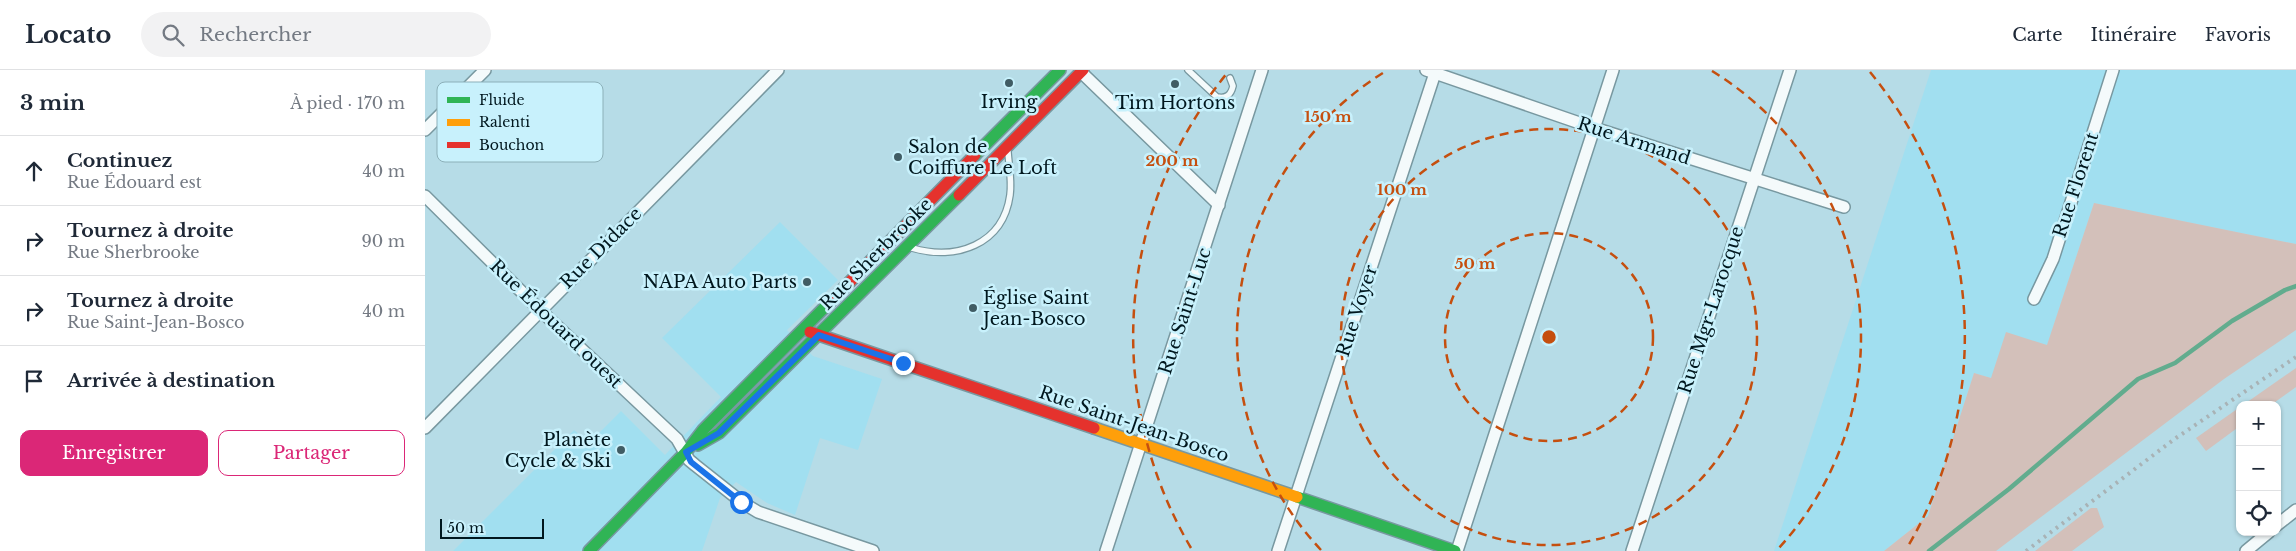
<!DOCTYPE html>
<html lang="fr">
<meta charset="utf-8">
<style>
body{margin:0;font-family:"Libre Baskerville",serif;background:#f2f2f3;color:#1f2937}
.controls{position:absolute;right:15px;bottom:15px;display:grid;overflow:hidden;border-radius:10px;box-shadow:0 1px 4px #0004}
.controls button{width:45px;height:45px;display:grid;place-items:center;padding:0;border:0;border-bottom:1px solid #e0e1e3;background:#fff;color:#1f2937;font:25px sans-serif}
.scale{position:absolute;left:15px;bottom:12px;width:104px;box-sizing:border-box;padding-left:5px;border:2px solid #00171e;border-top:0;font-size:14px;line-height:18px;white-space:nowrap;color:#00171e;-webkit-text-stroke:4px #c8f1fc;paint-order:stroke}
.stop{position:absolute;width:15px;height:15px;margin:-11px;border:4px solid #1a73e8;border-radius:50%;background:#fff}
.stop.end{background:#1a73e8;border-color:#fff;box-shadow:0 1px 5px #0008}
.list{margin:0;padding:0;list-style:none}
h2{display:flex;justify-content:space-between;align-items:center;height:65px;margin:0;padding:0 20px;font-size:21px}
h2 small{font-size:16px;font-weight:400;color:#747a83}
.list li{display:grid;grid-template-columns:32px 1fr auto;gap:15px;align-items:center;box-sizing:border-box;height:70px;padding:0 20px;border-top:1px solid #e0e1e3}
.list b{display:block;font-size:19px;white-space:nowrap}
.list p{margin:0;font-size:16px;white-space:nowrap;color:#747a83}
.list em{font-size:16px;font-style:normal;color:#747a83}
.actions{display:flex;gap:10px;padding:15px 20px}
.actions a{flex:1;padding:11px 0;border:1px solid #db2777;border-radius:10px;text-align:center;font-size:18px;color:#db2777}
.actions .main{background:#db2777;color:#fff}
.icon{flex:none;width:28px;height:28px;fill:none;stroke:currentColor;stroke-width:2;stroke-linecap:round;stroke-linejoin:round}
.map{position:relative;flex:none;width:1871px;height:481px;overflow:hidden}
header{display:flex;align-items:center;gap:30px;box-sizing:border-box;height:70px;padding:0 25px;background:#fff;border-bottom:1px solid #e0e1e3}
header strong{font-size:24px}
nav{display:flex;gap:28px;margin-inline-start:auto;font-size:18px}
.search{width:350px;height:45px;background:#f2f2f3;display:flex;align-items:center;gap:12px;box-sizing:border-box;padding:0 18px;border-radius:28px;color:#747a83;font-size:19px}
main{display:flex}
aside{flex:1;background:#fff}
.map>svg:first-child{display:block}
.built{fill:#a1dff0}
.green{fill:#d3c0ba}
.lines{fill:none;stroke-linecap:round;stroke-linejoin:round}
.stream{stroke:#62ac8e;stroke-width:4.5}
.lane-casing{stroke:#7898a0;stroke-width:8}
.street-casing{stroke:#7898a0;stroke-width:14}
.fast-casing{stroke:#7898a0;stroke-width:14}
.slow-casing{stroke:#7898a0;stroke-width:14}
.jam-casing{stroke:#7898a0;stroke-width:14}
.lane{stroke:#f4fafb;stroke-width:5.5}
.street{stroke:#f4fafb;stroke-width:11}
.fast{stroke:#30b455;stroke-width:11}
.slow{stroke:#ff9f0a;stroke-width:11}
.jam{stroke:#e5322d;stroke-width:11}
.rail{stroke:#a8b2b5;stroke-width:4;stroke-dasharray:2.5 5;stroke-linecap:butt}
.route{stroke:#1a73e8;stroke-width:6}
.ring{fill:none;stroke:#c54f0f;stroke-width:2.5;stroke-dasharray:9 6}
.poi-dot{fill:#405c64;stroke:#c8f1fc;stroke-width:2}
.labels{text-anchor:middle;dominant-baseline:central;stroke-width:5;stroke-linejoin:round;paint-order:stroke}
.poi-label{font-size:18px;fill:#00171e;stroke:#c8f1fc}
.street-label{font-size:18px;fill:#00171e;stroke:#c8f1fc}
.key{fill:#c8f1fc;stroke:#8cb0b9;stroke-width:1}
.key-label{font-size:14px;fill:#00171e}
.centre{fill:#c54f0f;stroke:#c8f1fc;stroke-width:2.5}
.ring-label{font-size:15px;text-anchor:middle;font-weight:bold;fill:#c54f0f;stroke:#c8f1fc;stroke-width:5;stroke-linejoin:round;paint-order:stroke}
</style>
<header>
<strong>Locato</strong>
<div class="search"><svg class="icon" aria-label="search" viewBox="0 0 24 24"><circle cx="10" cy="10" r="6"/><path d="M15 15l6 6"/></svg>Rechercher</div>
<nav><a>Carte</a><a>Itinéraire</a><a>Favoris</a></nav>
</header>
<main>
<aside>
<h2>3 min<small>À pied · 170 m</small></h2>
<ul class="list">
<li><svg class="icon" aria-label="ahead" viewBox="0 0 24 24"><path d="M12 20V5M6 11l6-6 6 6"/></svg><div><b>Continuez</b><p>Rue Édouard est</p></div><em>40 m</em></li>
<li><svg class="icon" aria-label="right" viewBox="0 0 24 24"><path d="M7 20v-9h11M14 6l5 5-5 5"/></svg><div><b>Tournez à droite</b><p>Rue Sherbrooke</p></div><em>90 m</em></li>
<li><svg class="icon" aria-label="right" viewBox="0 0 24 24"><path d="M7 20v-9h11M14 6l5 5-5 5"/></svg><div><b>Tournez à droite</b><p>Rue Saint-Jean-Bosco</p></div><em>40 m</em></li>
<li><svg class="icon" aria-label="arrive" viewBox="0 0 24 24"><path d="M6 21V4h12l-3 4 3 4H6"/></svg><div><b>Arrivée à destination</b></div></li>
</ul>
<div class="actions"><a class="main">Enregistrer</a><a>Partager</a></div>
</aside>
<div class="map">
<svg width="1871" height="481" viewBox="0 0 1871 481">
<rect width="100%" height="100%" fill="#b6dce7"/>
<g class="built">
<path d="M1506 0H1871V174L1669 133 1622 276 1566 308 1549 303 1503 446 1459 481H1349Z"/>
<path d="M355 152 413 210 362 260 388 286 457 309 433 380 395 368 370 445 342 433 311 412 295 428 277 481H28L149 360 164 373 196 341 240 385 296 327 237 268Z"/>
</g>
<g class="green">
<path d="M1669 133 1871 174V260L1799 309 1571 481H1459L1503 446 1549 303 1566 308 1581 262 1622 275Z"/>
<path d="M1871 298V317L1846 335H1818Z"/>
<path d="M1815 337V356L1781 381 1771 368Z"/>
<path d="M1666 438H1672L1679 457 1647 481H1610Z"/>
</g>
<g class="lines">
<path class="stream" d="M1504 481 1584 419 1713 309 1750 293 1807 251 1860 220 1871 216"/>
<defs>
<g id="lane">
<path d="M763 0 792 27C801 29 806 25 808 16L805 8"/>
<path d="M487 178C531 191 578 175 585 125 587 111 584 96 583 82"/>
</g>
<g id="street">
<path d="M1001 0 1169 58 1419 137"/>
<path d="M656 2 794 135"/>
<path d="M0 60 60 0"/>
<path d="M0 126 115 240 252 369 264 390 270 395 318 433 333 442 448 481"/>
<path d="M1609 229 1628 189 1688 0"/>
<path d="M0 358 353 0"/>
<path d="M1852 455 1871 440"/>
<path d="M681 481 837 0"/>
<path d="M853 481 1011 0"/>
<path d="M1032 481 1188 0"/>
<path d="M1207 481 1365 0"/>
<path d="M1821 481 1844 462"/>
</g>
<g id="fast">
<path d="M550 85 635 0"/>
<path d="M273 375 294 363 534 125"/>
<path d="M872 427 1030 481"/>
<path d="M164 481 261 382 278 360 406 231"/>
</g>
<path id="slow" d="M669 358 872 427"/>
<g id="jam">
<path d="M534 125 658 0"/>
<path d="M406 231 550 85"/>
<path d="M385 262 669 358"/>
</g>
</defs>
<use href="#lane" class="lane-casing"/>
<use href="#street" class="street-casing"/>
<use href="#fast" class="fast-casing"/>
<use href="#slow" class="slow-casing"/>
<use href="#jam" class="jam-casing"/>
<use href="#lane" class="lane"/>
<use href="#street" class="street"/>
<use href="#fast" class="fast"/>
<use href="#slow" class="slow"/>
<use href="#jam" class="jam"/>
<path class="rail" d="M1601 481 1751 368 1871 287"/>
</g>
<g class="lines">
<path class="route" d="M316 432 266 392 261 382 294 363 394 265 478 293"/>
</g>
<g class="ring">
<circle cx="1124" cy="267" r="104"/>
<circle cx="1124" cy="267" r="208"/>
<path d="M896 480A312 312 0 0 1 961 1M1287 1A312 312 0 0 1 1352 480"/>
<path d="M766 478A416 416 0 0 1 803 2M1445 2A416 416 0 0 1 1482 478"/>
</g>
<g class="poi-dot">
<circle cx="584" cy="13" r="5"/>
<circle cx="750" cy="14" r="5"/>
<circle cx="473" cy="87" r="5"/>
<circle cx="382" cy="212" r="5"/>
<circle cx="548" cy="238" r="5"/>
<circle cx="196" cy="380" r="5"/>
</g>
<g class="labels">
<g class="poi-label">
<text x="584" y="32">Irving</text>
<text x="750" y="33">Tim Hortons</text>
<text x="483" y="77" text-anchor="start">Salon de<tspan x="483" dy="21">Coiffure Le Loft</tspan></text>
<text x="372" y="212" text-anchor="end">NAPA Auto Parts</text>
<text x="558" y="228" text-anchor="start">Église Saint<tspan x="558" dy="21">Jean-Bosco</tspan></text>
<text x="186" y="370" text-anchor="end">Planète<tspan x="186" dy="21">Cycle &amp; Ski</tspan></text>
</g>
<g class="street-label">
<text transform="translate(1209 71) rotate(18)">Rue Armand</text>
<text transform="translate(1651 115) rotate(-72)">Rue Florent</text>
<text transform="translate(176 178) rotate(-45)">Rue Didace</text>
<text transform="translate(451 184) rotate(-45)">Rue Sherbrooke</text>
<text transform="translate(1286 240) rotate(-72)">Rue Mgr-Larocque</text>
<text transform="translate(760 241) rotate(-72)">Rue Saint-Luc</text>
<text transform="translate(932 241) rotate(-72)">Rue Voyer</text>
<text transform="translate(131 254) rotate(44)">Rue Édouard ouest</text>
<text transform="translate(709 354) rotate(19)">Rue Saint-Jean-Bosco</text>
</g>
</g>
<rect x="12" y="12" width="166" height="80" rx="8" class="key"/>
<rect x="22" y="27" width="23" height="6" fill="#30b455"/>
<rect x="22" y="49" width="23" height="7" fill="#ff9f0a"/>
<rect x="22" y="72" width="23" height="6" fill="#e5322d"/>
<g class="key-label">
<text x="54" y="35">Fluide</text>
<text x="54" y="57">Ralenti</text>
<text x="54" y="80">Bouchon</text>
</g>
<circle cx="1124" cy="267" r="8" class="centre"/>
<g class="ring-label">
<text x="903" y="52">150 m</text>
<text x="747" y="96">200 m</text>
<text x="977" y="125">100 m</text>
<text x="1050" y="199">50 m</text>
</g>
</svg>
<div class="controls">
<button>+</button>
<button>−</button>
<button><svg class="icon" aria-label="locate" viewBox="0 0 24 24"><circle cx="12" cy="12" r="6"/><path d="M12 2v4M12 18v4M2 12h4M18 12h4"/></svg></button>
</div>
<div class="scale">50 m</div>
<div class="stop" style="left:316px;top:432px"></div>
<div class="stop end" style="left:478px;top:293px"></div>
</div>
</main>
